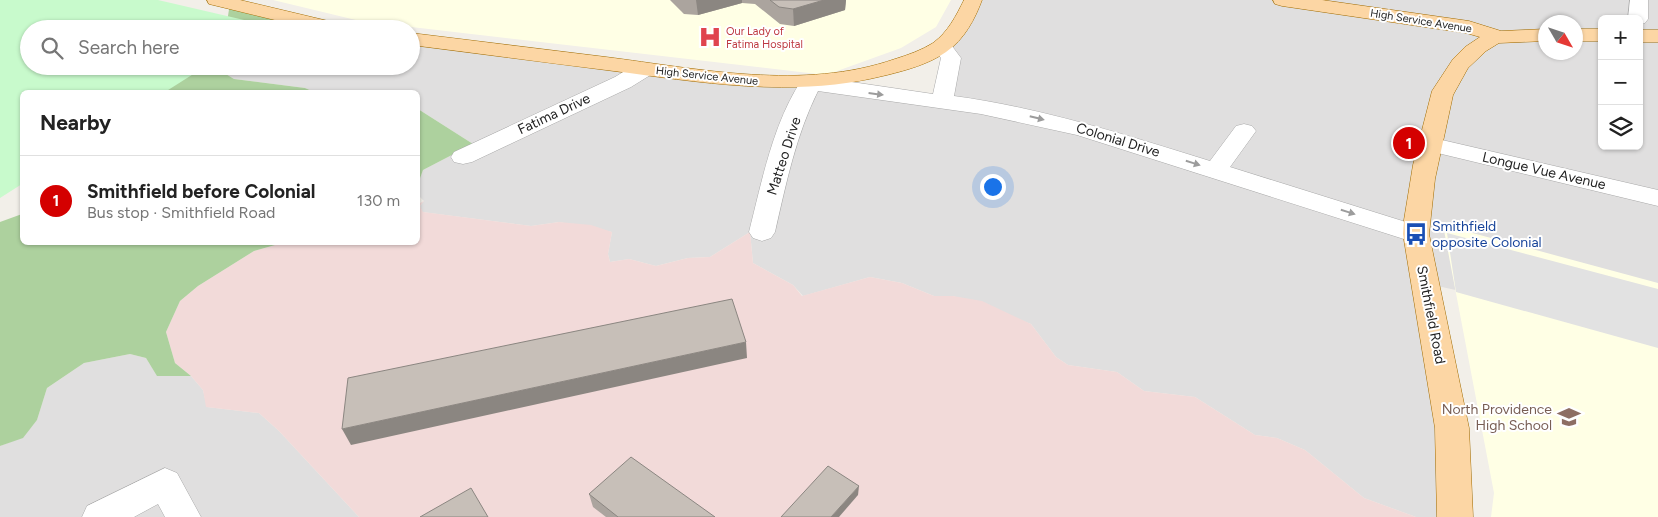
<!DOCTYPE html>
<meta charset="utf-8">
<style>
body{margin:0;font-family:Figtree,sans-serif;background:#f2f2f2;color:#222}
.controls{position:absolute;right:15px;top:15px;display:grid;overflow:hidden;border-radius:8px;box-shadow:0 1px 4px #0004}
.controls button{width:45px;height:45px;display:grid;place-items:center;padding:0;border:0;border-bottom:1px solid #e0e0e0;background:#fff;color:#222;font:25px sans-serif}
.compass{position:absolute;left:1538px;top:15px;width:45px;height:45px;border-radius:50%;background:#fff;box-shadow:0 1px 4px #0004;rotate:129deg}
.you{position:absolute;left:992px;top:186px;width:18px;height:18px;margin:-12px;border:4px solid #fff;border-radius:50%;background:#1a73e8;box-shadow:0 0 0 8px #1a73e833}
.badge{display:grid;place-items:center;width:32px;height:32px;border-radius:50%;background:#d40000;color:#fff;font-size:16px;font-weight:700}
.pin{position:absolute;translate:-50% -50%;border:2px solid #fff;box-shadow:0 1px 5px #0006}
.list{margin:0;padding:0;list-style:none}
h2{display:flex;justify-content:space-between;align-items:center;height:65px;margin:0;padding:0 20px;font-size:21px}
h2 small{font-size:16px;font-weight:400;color:#767676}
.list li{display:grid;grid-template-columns:32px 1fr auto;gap:15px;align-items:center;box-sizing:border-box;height:90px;padding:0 20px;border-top:1px solid #e0e0e0}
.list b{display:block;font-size:19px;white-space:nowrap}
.list p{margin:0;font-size:16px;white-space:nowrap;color:#767676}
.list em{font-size:16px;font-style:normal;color:#767676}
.icon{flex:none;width:28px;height:28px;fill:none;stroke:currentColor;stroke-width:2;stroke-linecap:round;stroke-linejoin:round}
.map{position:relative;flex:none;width:1658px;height:517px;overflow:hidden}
.search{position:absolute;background:#fff;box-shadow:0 1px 4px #0004;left:20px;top:20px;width:400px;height:55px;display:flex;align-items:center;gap:12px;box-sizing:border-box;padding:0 18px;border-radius:28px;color:#767676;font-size:19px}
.panel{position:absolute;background:#fff;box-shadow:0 1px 4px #0004;left:20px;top:90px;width:400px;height:155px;border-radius:8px}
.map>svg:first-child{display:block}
.residential{fill:#e0dfdf;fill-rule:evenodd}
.commercial{fill:#f2dad9}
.education{fill:#ffffe5}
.forest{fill:#add19e}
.park{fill:#c8facc}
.parking{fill:#e2e2e2}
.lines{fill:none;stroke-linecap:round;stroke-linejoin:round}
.minor-casing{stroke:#a9a9a9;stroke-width:1}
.major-casing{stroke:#a06b00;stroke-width:1}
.minor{fill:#fff;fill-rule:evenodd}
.major{fill:#fcd6a4;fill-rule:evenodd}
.wall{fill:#aba49e}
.shaded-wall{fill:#8b8681}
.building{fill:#c7bfb8;stroke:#8b8681}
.oneway{fill:#9c9c9c}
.labels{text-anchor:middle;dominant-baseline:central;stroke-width:4;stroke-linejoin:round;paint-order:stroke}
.far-street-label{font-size:11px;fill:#222;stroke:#fff}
.far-health-label{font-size:11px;fill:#be3a42;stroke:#fff;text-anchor:start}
.street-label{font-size:14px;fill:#222;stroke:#fff}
.transit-label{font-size:14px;fill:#164399;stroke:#fff;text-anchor:start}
.education-label{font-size:14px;fill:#785e54;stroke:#fff;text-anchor:end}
</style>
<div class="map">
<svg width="1658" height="517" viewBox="0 0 1658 517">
<rect width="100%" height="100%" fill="#f2efe9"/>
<g class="residential">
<path d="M971 0H1658V334L1428 284 1448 517H1416L1364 498 1305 450 1277 438 1255 435 1195 397 1144 391 1117 372 1068 365 1056 357 1031 324 953 296H934L902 283 870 277 803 296 793 285 753 263 750 232 710 257 688 258 656 266 629 259 610 262 608 254 612 232 559 222 531 226 422 212 420 206 424 201 418 195V184L423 170 473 144 418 109V92H314L305 88 234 79 216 68V66H411V40L936 99 949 40ZM1602 19H1639V146H1602ZM1546 22H1576V52H1546Z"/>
<path d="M130 354 146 358 157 375 191 376 203 390 207 407 259 413 279 431 359 517H0V446L23 437 37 420 47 388 84 363Z"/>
</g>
<path class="commercial" d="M424 201 420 206 423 212 531 226 559 222 591 225 612 232 608 254 610 262 629 259 656 266 688 258 710 257 750 232 753 263 793 285 802 296 870 277 902 283 934 296H953L982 301 1031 324 1056 357 1068 365 1117 372 1144 391 1195 397 1255 435 1277 438 1305 450 1364 498 1416 517H359L279 431 259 413 206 407 203 390 191 376 175 363 166 332 180 301 198 286 254 251 282 243 418 242V204Z"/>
<g class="education">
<path d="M273 0H951L936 27 901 48 826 75 360 21Z"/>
<path d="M1443 225 1658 283V517H1491L1494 493Z"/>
</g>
<g class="forest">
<path d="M0 0 29 29V66H216V68L234 79 305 88 314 92H22Z"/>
<path d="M230 3 293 19 277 29H226Z"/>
<path d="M418 109 473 144 423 170 418 184Z"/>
<path d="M22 214V242L282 243 254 251 198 286 180 301 166 332 175 363 191 376H157L146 358 130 354 84 363 47 388 37 420 23 438 0 446V222Z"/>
</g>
<path class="park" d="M0 0H158L270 26 265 29H29V66H206L165 92H22V184L0 198Z"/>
<path class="parking" d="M1447 233 1658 289V348L1456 292Z"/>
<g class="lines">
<defs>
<g id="minor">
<path d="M1630 0H1648V19L1645 23 1639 25V19H1628Z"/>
<path d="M942 40 949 42 961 58 954 96C1042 108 1126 135 1210 161L1236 126 1244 124 1252 126 1256 131 1230 167 1425 228 1429 234 1425 240 1416 243 1407 240 1077 135 981 114 818 91C796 135 786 184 775 232L771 238 762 241 753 238 749 232C762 181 773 122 803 78L811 76 933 94 941 58 932 46 935 42Z"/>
<path d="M644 63 652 64 655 69 652 74 631 87 472 162 463 164 454 162 451 157 454 152 615 77 636 64Z"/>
<path d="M1429 137 1658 190V206L1421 149 1417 144 1421 139Z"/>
<path d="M165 468 177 473 201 517H165L158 504 134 517H82L87 506Z"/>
</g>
<g id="major">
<path d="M207 0H240L345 25 348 29H312L209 4Z"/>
<path d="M964 0H982C975 19 964 40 946 52 929 64 907 70 887 75 793 99 700 82 606 70 541 62 476 53 411 45V33C476 41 541 49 606 57 700 69 803 91 895 59 908 55 922 50 933 43 948 32 956 16 964 0Z"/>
<path d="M1273 0H1322L1469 21 1501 31 1546 29V41L1499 43 1486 51 1468 68 1453 95 1435 179 1429 234 1469 428 1473 517H1437L1435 428 1403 234 1404 220 1413 165 1432 91 1453 59 1465 47 1480 37 1466 33 1282 6 1275 4Z"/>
<rect x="1576" y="29" width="26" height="12"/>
<rect x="1639" y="30" width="19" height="12"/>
</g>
</defs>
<use href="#minor" class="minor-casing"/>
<use href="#major" class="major-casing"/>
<use href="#minor" class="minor"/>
<use href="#major" class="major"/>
</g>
<g class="wall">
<path d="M670 0H846L845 10 794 26 780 24 755 4 742 3 698 15 684 14Z"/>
<path d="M589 494 715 517H606L593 507Z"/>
</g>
<g class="shaded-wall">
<path d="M696 0H742V3L698 15Z"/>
<path d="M824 0H846L845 10 794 26 793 9Z"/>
<path d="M746 342 747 358 351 445 342 429Z"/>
<path d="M859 486 858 495 839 517H831Z"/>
</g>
<g class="building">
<path d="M770 0H824L793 9 779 7Z"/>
<path d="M732 299 746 342 342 429 348 378Z"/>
<path d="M631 457 715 517H618L589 494Z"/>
<path d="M828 466 859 486 831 517H781Z"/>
<path d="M471 488 488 517H420Z"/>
</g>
<defs><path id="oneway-solid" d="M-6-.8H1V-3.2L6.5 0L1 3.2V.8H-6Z" transform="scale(1.25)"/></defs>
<g class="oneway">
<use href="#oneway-solid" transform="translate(876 94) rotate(7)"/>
<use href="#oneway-solid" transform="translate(1037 118) rotate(14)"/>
<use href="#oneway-solid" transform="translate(1193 163) rotate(17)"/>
<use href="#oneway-solid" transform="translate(1348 212) rotate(17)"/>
</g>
<defs>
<symbol id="hospital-bare" viewBox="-9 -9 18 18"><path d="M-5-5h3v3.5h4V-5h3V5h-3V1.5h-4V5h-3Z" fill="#e0444e" stroke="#fff" stroke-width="2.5" paint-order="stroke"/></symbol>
<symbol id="bus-bare" viewBox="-9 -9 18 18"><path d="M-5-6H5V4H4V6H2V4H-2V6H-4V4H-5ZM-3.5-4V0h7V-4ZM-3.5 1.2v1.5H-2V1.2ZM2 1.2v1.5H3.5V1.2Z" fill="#1a4fb4" stroke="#fff" stroke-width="2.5" paint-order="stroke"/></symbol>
<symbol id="school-bare" viewBox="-9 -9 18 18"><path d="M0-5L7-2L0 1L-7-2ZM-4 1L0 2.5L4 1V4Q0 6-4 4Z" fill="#8d6e63" stroke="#fff" stroke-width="2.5" paint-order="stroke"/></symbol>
</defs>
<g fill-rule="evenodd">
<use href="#hospital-bare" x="694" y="21" width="32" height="32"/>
<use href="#bus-bare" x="1400" y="218" width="32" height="32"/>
<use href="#school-bare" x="1553" y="401" width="32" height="32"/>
</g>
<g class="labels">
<g class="far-street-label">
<text transform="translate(1421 21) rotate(9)">High Service Avenue</text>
<text transform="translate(707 76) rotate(6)">High Service Avenue</text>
</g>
<g class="far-health-label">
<text x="726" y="31">Our Lady of<tspan x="726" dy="13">Fatima Hospital</tspan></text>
</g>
<g class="street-label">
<text transform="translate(554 114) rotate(-25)">Fatima Drive</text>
<text transform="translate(1118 140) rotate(17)">Colonial Drive</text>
<text transform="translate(784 156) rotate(-72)">Matteo Drive</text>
<text transform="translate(1544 171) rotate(13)">Longue Vue Avenue</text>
<text transform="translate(1431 315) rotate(79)">Smithfield Road</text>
</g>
<g class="transit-label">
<text x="1432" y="226">Smithfield<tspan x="1432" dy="16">opposite Colonial</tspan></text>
</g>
<g class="education-label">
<text x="1552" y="409">North Providence<tspan x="1552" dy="16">High School</tspan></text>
</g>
</g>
</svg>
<div class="controls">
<button>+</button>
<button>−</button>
<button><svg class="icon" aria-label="layers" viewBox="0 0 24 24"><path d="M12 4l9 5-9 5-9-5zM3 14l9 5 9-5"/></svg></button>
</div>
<svg class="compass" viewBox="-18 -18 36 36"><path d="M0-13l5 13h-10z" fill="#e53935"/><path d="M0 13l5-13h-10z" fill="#767676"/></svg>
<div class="you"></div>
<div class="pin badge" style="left:1409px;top:143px">1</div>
<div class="search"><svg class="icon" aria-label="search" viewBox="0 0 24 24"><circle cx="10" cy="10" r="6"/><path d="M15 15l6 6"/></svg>Search here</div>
<section class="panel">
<h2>Nearby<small></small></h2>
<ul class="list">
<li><span class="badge">1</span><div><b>Smithfield before Colonial</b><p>Bus stop · Smithfield Road</p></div><em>130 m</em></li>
</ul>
</section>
</div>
